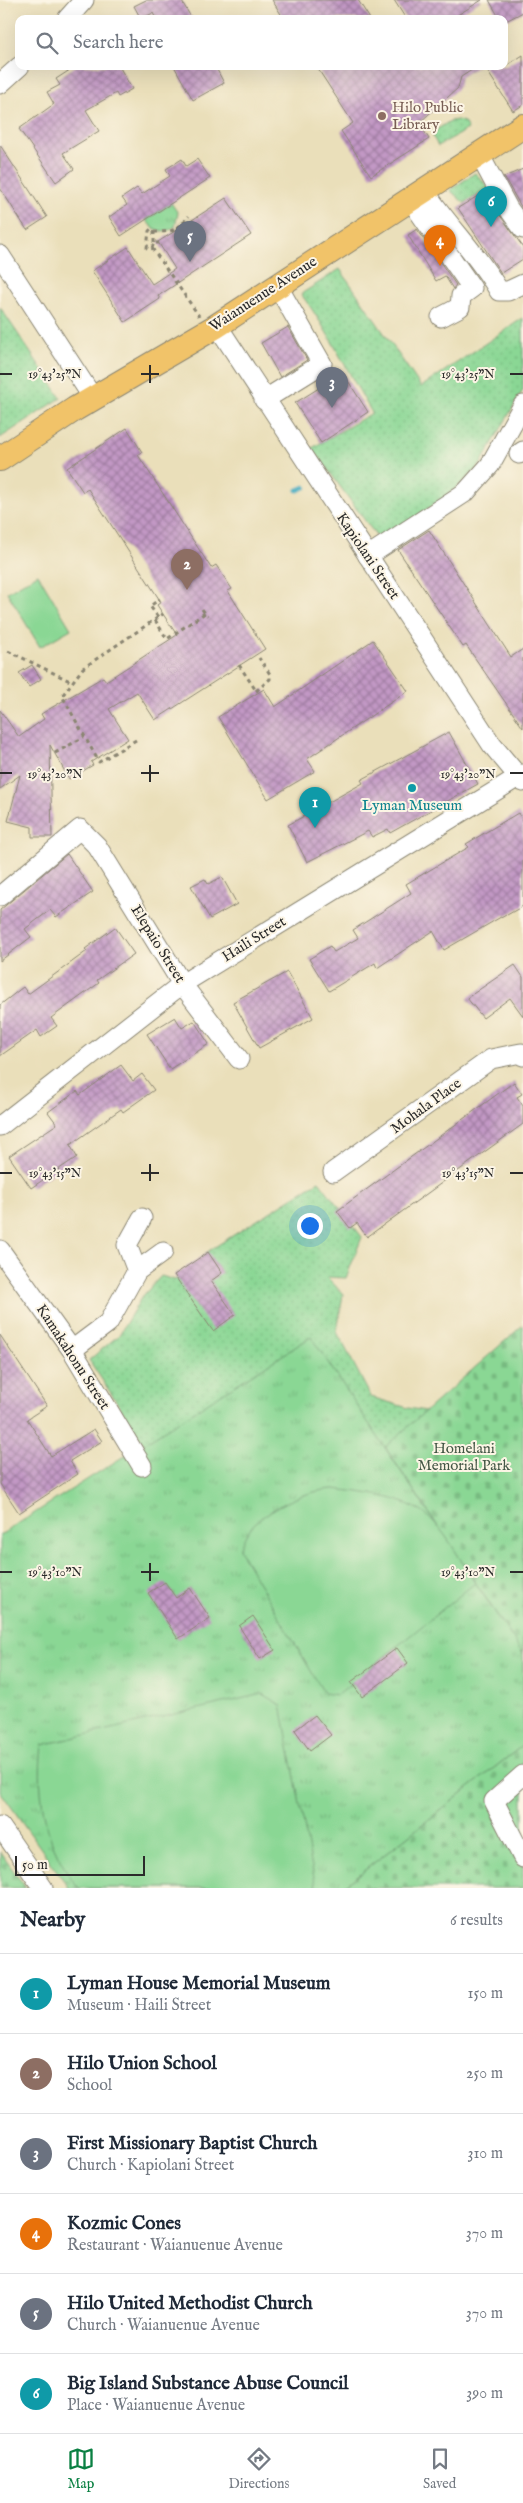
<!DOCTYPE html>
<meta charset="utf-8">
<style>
body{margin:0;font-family:"IM FELL English",serif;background:#f6f6f7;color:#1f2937}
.scale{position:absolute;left:15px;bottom:12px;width:130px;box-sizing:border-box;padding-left:5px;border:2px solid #2b2b2b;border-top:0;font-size:14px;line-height:18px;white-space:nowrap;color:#2b2b2b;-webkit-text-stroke:4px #fcf5e5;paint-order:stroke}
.you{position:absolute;left:309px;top:1225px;width:18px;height:18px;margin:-12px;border:4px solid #fff;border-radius:50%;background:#1a73e8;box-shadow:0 0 0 8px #1a73e833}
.badge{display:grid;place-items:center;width:32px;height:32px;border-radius:50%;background:#0b8043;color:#fff;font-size:16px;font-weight:700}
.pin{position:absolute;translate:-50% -41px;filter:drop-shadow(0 1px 2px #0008)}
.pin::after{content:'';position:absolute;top:26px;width:18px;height:15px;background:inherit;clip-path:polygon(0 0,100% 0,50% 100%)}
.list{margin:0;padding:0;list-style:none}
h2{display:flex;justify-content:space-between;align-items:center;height:65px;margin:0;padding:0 20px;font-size:21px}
h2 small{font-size:16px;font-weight:400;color:#747a83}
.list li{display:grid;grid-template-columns:32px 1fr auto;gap:15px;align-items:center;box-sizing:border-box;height:80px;padding:0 20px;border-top:1px solid #e0e1e3}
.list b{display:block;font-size:19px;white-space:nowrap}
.list p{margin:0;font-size:16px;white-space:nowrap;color:#747a83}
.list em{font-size:16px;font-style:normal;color:#747a83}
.icon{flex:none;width:28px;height:28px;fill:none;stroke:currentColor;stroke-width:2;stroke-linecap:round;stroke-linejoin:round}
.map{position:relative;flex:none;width:523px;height:1888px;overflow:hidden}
.search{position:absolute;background:#fff;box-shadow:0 5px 20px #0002;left:15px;right:15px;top:15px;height:55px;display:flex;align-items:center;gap:12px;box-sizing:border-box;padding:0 18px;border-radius:10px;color:#747a83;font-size:19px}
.sheet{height:545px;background:#fff}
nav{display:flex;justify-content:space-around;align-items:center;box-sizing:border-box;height:70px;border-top:1px solid #e0e1e3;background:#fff;font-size:14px;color:#747a83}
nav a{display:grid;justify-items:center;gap:2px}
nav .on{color:#0b8043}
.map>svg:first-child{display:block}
.grass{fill:url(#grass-dots);stroke:#5a8160}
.cemetery{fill:url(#cemetery-stones);stroke:#5a8160}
.park{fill:url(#park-tufts);stroke:#5a8160}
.pitch{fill:#8ad794;stroke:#5a8160}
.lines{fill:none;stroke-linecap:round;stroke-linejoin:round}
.stream{stroke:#40abc0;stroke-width:5}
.building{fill:url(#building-cross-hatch)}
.minor-casing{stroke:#8a8572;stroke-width:21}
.major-casing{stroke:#8a8572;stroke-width:26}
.path{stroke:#8a8572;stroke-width:3;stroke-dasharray:4 4;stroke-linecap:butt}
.minor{stroke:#fff;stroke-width:19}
.major{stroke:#f1c369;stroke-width:24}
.ticks{fill:none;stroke:#2b2b2b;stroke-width:2}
.education-dot{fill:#8d6e63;stroke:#fcf5e5;stroke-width:2}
.culture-dot{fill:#0f9aa8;stroke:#fcf5e5;stroke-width:2}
.labels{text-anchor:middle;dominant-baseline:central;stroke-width:4;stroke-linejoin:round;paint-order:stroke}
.education-label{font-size:15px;fill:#785e54;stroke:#fcf5e5;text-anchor:start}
.street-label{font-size:15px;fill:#2b2b2b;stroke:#fcf5e5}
.culture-label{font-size:15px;fill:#0d838f;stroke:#fcf5e5}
.park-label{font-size:15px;fill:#435645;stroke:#fcf5e5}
.ticks-label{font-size:12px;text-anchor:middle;fill:#2b2b2b;stroke:#fcf5e5;stroke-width:4;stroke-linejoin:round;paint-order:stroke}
</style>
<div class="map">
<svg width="523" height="1888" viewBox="0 0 523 1888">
<defs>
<pattern id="grass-dots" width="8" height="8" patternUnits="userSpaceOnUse" patternTransform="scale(1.25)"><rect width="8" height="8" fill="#8ad794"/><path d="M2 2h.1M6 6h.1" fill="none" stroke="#77b980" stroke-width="1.8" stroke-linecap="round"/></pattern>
<pattern id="cemetery-stones" width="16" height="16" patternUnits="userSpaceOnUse" patternTransform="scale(1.25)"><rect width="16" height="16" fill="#8ad794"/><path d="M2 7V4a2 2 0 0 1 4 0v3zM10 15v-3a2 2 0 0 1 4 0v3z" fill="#77b980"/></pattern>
<pattern id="park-tufts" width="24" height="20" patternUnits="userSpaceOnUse" patternTransform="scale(1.25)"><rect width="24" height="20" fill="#8ad794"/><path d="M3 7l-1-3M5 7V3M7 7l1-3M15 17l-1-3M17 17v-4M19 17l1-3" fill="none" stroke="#77b980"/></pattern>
<pattern id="building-cross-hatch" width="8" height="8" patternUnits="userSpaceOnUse" patternTransform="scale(1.25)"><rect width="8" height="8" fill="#c298c5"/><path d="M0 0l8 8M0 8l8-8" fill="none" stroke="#9e7ca0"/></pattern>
</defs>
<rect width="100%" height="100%" fill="#fcf5e5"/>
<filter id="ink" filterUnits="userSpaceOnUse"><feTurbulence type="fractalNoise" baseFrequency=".02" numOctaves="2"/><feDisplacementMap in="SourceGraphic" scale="10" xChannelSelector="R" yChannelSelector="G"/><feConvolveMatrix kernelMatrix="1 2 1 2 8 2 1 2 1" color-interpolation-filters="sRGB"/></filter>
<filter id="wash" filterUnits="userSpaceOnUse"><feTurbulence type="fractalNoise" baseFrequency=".0096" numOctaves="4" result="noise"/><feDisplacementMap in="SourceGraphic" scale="20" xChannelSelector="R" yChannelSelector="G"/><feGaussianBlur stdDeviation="1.12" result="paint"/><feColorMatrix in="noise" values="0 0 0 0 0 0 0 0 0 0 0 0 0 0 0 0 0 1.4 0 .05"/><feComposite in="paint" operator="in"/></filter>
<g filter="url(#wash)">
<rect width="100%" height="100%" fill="#eadfba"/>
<g class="grass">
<path d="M458 120 464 122 468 129 438 146 433 137 436 130 450 121Z"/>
<path d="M475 173 490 188 464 203 450 190Z"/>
<path d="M340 269 421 387 523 318V390L480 465C453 496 413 518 380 541L312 448 372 413C348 373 329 331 301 294Z"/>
<path d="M0 307 61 398 0 438Z"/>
<path d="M319 1181 362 1237 346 1278 327 1277 343 1294 337 1332 371 1397 408 1408 444 1414 523 1466V1739L214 1550 89 1360 119 1335 141 1298 161 1276 175 1280 210 1250Z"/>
</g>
<g class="cemetery">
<path d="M523 1325V1654L385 1447Z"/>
<path d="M523 1745V1888H342Z"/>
<path d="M0 1852 26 1888H0Z"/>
</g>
<g class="park">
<path d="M171 203 178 213 175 227C163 235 153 230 146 220Z"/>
<path d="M311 1337 523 1654V1745L342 1888H69L0 1791V1535Z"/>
</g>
<g class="pitch">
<path d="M38 574 71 629 40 647 7 592Z"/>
<path d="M334 1489C367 1493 411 1497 434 1522 450 1539 462 1563 475 1583L337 1695 324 1693 239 1549C243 1541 247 1531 253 1525 273 1506 307 1490 334 1489Z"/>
<path d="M262 1694 281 1705 316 1888H79C45 1848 36 1796 42 1745Z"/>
</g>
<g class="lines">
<path class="stream" d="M298 490 305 487"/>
</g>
<g id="blocks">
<g class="building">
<path d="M146 0H181L192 19H156L153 13 141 19 134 6Z"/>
<path d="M272 0H358L370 19H284Z"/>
<path d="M394 0H482L451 19H406Z"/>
<path d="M489 0H523V12L504 22V19H500Z"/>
<path d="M523 55V105L513 111 484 66H506Z"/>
<path d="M76 66H119L132 89 118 97 116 93 86 110 99 131 63 153 74 169 56 182 19 129 54 104 47 92 60 85 56 79Z"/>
<path d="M174 66H215L224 83 193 100Z"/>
<path d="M316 66H478L461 77 458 88 419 123 429 139 371 176 341 131 353 123Z"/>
<path d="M0 145 47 217 27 230 0 188Z"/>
<path d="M182 159 186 166 197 159 210 178 121 236 109 217 127 205 122 198 137 188 142 194 170 176 166 169Z"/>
<path d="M523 169V210L504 177Z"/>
<path d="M486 191 499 214 523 247V259L501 273 458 208Z"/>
<path d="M226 198 251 235 158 296 160 299 125 322 92 271 128 247 152 284 175 269 158 242Z"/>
<path d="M417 229 456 285 453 289 445 276 436 281 408 235Z"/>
<path d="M288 327 307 360 280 377 261 343Z"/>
<path d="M343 373 368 412 321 443 295 403Z"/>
<path d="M127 428 142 452 138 455 211 568 216 565 232 589 228 591 265 649 155 720 137 692 109 709 128 739 91 762 93 765 69 779 50 745 52 837H32V827L8 821 20 775 0 789V710L19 737 44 719 41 714 103 677 106 681 177 635 157 605 161 602 88 489 83 492 67 468Z"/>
<path d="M429 530 511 657 523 649V728L466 645 463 647 398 550Z"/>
<path d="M373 640 408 691 307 759 315 771 268 799 218 717 264 689 275 707Z"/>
<path d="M32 665 41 679 29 687 19 673Z"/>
<path d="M449 732 478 784 390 833 388 829 372 837 368 831 307 862 288 825 363 783 361 780Z"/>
<path d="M518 813 523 820V906L507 915 506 914 444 950 433 931 377 968 375 963 329 991 309 959 330 946 334 952 358 938 353 930 411 893 406 884 469 847 466 844Z"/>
<path d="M67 854 93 892 56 917 50 910 25 929 31 937 0 961V910Z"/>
<path d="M222 877 237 904 210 919 191 886 205 879 208 884Z"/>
<path d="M115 927 134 954 97 980 99 983 51 1018 57 1026 41 1037 37 1030 0 1056V1005L23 987 28 994 87 951 85 949Z"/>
<path d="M515 965 523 977V1016L510 998 483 1018 467 998Z"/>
<path d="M287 972 313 1018 259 1048 233 1002Z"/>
<path d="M175 1017 182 1028 194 1021 209 1044 170 1069 147 1034Z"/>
<path d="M121 1065 133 1081 142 1074 154 1090 123 1112 121 1109 70 1145 77 1157 31 1188 9 1156 57 1124 48 1112 77 1091 80 1095Z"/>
<path d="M514 1082 522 1094 517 1097 523 1106V1124L367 1237 357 1223 350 1228 337 1211Z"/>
<path d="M208 1252 222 1273 211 1281 235 1315 213 1331 174 1275Z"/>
<path d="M0 1335 47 1406 27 1419 51 1456 94 1429 102 1441 70 1461 78 1474 19 1513 0 1484Z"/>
<path d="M165 1582 176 1598 190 1588 210 1618 178 1639 148 1593Z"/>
<path d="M253 1616 275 1650 260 1659 239 1626Z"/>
<path d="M397 1648 408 1663 362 1697 351 1682Z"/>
<path d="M315 1715 331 1735 310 1751 295 1730Z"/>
</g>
</g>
</g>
<g filter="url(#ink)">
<use href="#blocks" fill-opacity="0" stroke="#8a8572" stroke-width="1"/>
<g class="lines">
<defs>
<g id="minor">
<path d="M67 19 84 0"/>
<path d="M0 84 20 66"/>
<path d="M479 154 508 208 523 229"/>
<path d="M424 190C447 225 478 254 499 291H508L523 284"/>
<path d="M410 199 472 288 461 296 460 307 441 317"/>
<path d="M0 255 93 398"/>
<path d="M217 325 492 745 523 782"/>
<path d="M264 400 322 364 277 285"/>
<path d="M519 454 523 451"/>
<path d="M368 556 466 492 490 465 523 405"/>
<path d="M0 896 80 829 97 846 182 984 239 1059"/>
<path d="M0 1126 182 984 523 774"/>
<path d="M333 1172 491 1059 521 1053 523 1056"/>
<path d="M0 1250 72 1350 142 1466"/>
<path d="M137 1271 127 1245 142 1218"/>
<path d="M72 1350 108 1323 137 1271 163 1252"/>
<path d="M523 1775 494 1801 523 1858"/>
<path d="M0 1826 43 1888"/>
</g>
<path id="major" d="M0 459 75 409 215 327 523 126"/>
</defs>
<use href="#minor" class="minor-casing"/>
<use href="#major" class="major-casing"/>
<g class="path">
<path d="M154 232C173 232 177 231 189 216"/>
<path d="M154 243V231L151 229 149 231 147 248H152L154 243H159"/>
<path d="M152 248 199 316"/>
<path d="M202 609 207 616"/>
<path d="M158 617 150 606 160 599"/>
<path d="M155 620 167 639 205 613"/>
<path d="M8 651 72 682"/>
<path d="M239 665 257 692"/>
<path d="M256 691 270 679V674L259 658"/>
<path d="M136 740 99 762 62 696 83 668 163 614"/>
<path d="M55 753 84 737"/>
</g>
<use href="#minor" class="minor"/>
<use href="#major" class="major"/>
</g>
</g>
<path class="ticks" d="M150 365V383M0 374H12M141 374H159M510 374H523M150 765V782M0 773H12M141 773H159M510 773H523M150 1164V1181M0 1173H12M141 1173H159M510 1173H523M150 1563V1581M0 1572H12M141 1572H159M510 1572H523"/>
<circle class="education-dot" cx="382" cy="116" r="5"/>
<circle class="culture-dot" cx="412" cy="788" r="5"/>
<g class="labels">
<g class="education-label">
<text x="392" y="107">Hilo Public<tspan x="392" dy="17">Library</tspan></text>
</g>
<g class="street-label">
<text transform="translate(263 294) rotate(-33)">Waianuenue Avenue</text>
<text transform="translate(368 556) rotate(56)">Kapiolani Street</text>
<text transform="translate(254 939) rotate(-32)">Haili Street</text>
<text transform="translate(158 944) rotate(58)">Elepaio Street</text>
<text transform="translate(426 1106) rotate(-36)">Mohala Place</text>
<text transform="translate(73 1357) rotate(57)">Kamakahonu Street</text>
</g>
<g class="culture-label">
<text x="412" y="805">Lyman Museum</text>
</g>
<g class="park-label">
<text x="464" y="1448">Homelani<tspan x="464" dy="17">Memorial Park</tspan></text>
</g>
</g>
<g class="ticks-label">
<text x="55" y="378">19°43'25"N</text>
<text x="468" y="378">19°43'25"N</text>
<text x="55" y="778">19°43'20"N</text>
<text x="468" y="778">19°43'20"N</text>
<text x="55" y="1177">19°43'15"N</text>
<text x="468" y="1177">19°43'15"N</text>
<text x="55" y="1576">19°43'10"N</text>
<text x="468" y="1576">19°43'10"N</text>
</g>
</svg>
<div class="scale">50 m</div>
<div class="you"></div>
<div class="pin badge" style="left:315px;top:828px;background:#0f9aa8">1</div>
<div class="pin badge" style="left:187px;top:590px;background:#8d6e63">2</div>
<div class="pin badge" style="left:332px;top:408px;background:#6b7280">3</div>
<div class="pin badge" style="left:440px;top:266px;background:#e8710a">4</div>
<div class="pin badge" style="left:190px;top:262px;background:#6b7280">5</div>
<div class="pin badge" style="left:491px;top:227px;background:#0f9aa8">6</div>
<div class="search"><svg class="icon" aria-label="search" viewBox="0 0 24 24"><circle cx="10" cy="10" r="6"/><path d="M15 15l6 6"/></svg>Search here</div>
</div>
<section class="sheet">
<h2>Nearby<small>6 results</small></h2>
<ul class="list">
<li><span class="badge" style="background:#0f9aa8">1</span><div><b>Lyman House Memorial Museum</b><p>Museum · Haili Street</p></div><em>150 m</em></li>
<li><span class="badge" style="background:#8d6e63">2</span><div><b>Hilo Union School</b><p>School</p></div><em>250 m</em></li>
<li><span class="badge" style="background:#6b7280">3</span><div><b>First Missionary Baptist Church</b><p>Church · Kapiolani Street</p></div><em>310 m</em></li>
<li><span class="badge" style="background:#e8710a">4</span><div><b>Kozmic Cones</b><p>Restaurant · Waianuenue Avenue</p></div><em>370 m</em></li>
<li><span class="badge" style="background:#6b7280">5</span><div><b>Hilo United Methodist Church</b><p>Church · Waianuenue Avenue</p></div><em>370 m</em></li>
<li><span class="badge" style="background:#0f9aa8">6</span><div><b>Big Island Substance Abuse Council</b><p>Place · Waianuenue Avenue</p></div><em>390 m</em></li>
</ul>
</section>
<nav>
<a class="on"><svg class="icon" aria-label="map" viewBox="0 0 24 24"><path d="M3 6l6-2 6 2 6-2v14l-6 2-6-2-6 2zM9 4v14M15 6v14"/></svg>Map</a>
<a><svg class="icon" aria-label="directions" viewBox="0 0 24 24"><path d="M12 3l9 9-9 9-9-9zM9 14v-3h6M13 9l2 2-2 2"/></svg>Directions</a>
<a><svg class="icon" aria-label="saved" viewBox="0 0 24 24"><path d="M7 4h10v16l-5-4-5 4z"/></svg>Saved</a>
</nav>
